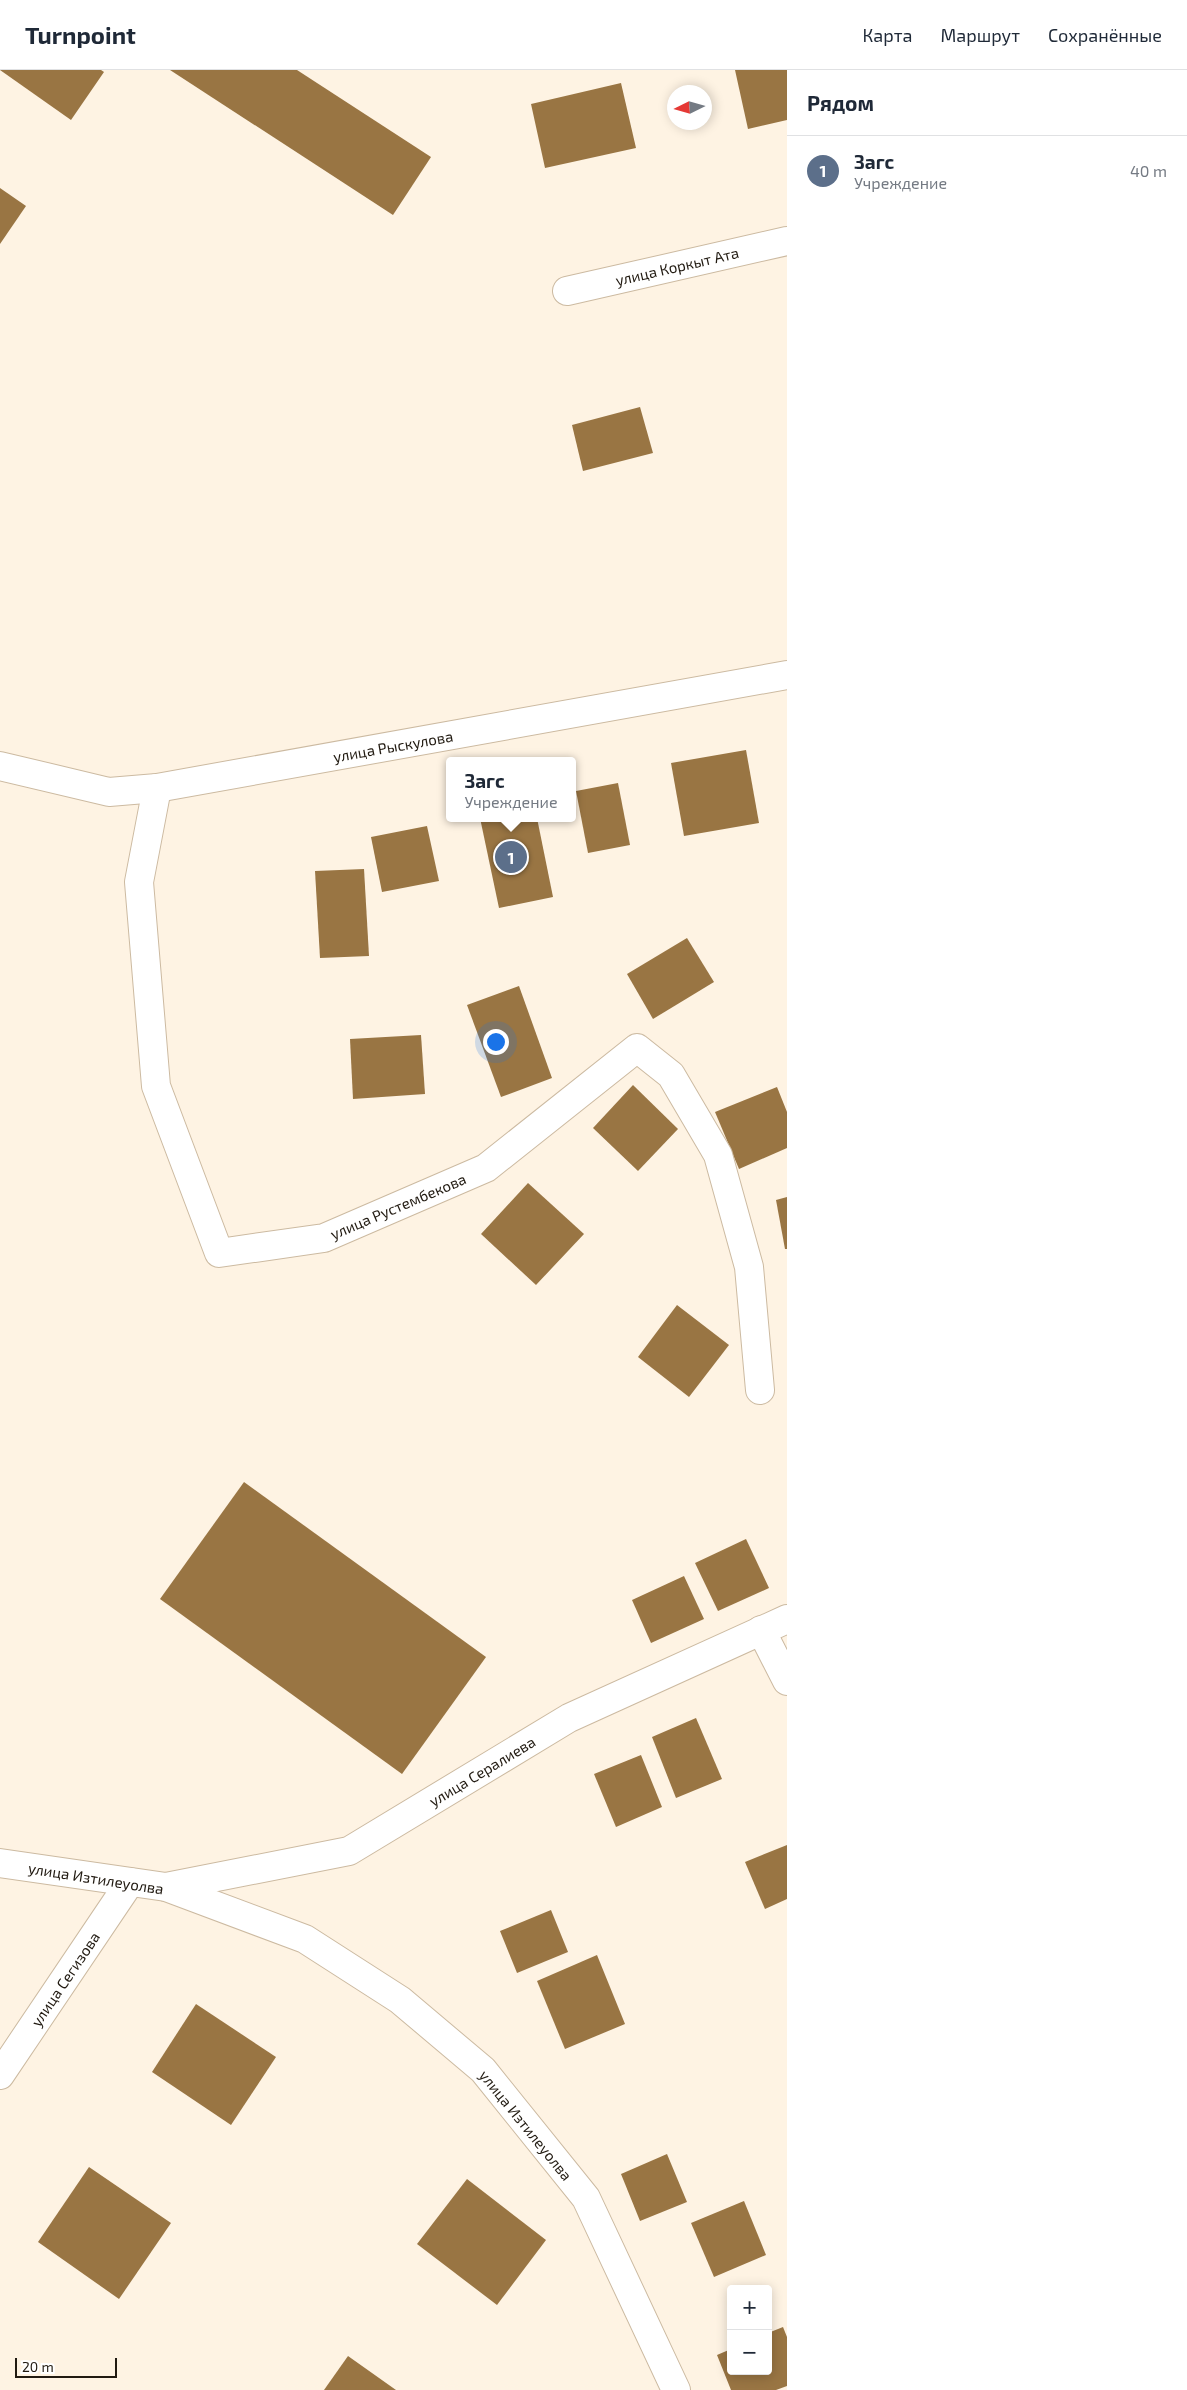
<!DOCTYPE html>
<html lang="ru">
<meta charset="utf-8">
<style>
body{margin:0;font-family:"Exo 2",sans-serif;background:#f6f6f7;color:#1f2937}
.controls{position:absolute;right:15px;bottom:15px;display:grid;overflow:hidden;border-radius:5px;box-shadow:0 2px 12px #0003}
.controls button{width:45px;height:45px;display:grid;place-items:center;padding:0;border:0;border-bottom:1px solid #e0e1e3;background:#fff;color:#1f2937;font:25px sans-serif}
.compass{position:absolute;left:667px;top:15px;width:45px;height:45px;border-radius:50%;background:#fff;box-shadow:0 2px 12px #0003;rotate:265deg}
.scale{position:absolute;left:15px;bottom:12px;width:102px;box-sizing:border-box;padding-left:5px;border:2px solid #211a11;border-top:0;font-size:14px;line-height:18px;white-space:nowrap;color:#211a11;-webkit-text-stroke:4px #fff;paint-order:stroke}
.you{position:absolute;left:495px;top:971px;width:18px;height:18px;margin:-12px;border:4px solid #fff;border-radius:50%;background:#1a73e8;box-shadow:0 0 0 8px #1a73e833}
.badge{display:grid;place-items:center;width:32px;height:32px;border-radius:50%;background:#2f7979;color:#fff;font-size:16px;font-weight:700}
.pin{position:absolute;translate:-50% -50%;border:2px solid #fff;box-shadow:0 1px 5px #0006}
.popup{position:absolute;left:446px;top:687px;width:130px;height:65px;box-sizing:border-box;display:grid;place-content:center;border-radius:5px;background:#fff;filter:drop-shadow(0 1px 4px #0005);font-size:16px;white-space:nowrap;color:#747a83}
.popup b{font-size:19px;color:#1f2937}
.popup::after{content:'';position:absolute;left:50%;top:100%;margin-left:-10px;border:10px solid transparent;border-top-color:#fff}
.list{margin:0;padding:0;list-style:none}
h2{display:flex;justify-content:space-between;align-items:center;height:65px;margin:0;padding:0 20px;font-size:21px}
h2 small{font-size:16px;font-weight:400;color:#747a83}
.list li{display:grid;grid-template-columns:32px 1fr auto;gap:15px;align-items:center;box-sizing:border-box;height:70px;padding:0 20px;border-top:1px solid #e0e1e3}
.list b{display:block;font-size:19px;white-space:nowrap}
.list p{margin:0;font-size:16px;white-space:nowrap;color:#747a83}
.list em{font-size:16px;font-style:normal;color:#747a83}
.map{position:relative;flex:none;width:787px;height:2320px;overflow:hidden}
header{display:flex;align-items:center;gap:30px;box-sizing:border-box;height:70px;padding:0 25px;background:#fff;border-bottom:1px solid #e0e1e3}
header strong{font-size:24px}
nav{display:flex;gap:28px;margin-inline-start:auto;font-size:18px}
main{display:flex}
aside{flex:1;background:#fff}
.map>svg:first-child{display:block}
.building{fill:#997543}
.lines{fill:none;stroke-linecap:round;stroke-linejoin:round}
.street-casing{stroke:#ccbaa1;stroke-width:30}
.street{stroke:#fff;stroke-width:28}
.labels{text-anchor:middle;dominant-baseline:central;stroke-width:4;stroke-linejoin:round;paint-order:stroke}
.street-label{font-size:15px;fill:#211a11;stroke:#fff}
</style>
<header>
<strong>Turnpoint</strong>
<nav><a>Карта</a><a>Маршрут</a><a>Сохранённые</a></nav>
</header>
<main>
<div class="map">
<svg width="787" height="2320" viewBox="0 0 787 2320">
<rect width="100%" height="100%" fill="#fef3e3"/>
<g class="building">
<path d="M0 0H101L104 2 71 50Z"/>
<path d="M170 0H297L431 87 393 145Z"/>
<path d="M735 0H787V50L748 59Z"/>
<path d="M621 13 636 78 545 98 531 34Z"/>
<path d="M0 118 26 136 0 174Z"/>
<path d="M640 337 653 383 583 401 572 355Z"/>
<path d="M746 680 759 753 684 766 671 693Z"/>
<path d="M618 713 630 775 588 783 576 721Z"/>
<path d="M480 748H537L553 827 499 838Z"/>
<path d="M427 756 439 811 382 822 371 767Z"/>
<path d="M364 799 369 886 320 888 315 801Z"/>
<path d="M687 868 714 912 653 949 627 904Z"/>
<path d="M519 916 552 1008 501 1027 467 935Z"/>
<path d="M421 965 425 1024 353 1029 350 969Z"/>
<path d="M633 1015 678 1059 638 1101 593 1058Z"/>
<path d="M777 1017 787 1042V1078L739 1099 715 1042Z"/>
<path d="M528 1113 584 1164 536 1215 481 1164Z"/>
<path d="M787 1127V1179H785L776 1130Z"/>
<path d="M677 1235 729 1275 689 1327 638 1287Z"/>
<path d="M244 1412 486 1587 402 1704 160 1529Z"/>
<path d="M746 1469 769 1518 718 1541 695 1493Z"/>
<path d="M684 1506 704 1549 651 1573 632 1530Z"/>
<path d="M696 1648 722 1709 676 1728 652 1667Z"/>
<path d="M641 1685 662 1737 616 1757 594 1704Z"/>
<path d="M787 1775V1829L765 1839 745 1792Z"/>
<path d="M551 1840 568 1882 517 1903 500 1861Z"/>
<path d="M597 1885 625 1954 565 1979 537 1911Z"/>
<path d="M196 1934 276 1987 231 2055 152 2002Z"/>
<path d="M667 2084 687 2132 640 2151 621 2104Z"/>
<path d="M89 2097 171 2153 119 2229 38 2172Z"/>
<path d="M467 2109 546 2170 497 2235 417 2174Z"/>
<path d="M744 2131 766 2185 714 2207 691 2153Z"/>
<path d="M783 2257 787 2267V2316L776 2320H731L717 2285 731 2279V2301H768V2263Z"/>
<path d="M348 2286 396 2320H324Z"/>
</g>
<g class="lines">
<defs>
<g id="street">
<path d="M567 221 787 171"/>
<path d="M0 696 109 722 157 718 787 605"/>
<path d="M157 718 139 812 156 1016 219 1183 324 1168 486 1098 637 978 671 1005 718 1085 749 1197 760 1320"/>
<path d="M761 1560 787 1611"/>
<path d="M0 1793 166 1817 305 1869 400 1930 483 2000 586 2128 676 2320"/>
<path d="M166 1817 349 1781 569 1648 787 1549"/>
<path d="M0 2005 130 1812"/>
</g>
</defs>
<use href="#street" class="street-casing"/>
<use href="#street" class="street"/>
</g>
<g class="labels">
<g class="street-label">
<text transform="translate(677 196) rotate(-13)">улица Коркыт Ата</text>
<text transform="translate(393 676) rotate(-10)">улица Рыскулова</text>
<text transform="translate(398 1136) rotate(-23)">улица Рустембекова</text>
<text transform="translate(482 1701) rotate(-31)">улица Сералиева</text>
<text transform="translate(96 1808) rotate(9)">улица Изтилеуолва</text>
<text transform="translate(65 1909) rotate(-56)">улица Сегизова</text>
<text transform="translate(526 2055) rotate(51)">улица Изтилеуолва</text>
</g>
</g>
</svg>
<div class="controls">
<button>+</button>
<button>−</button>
</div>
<svg class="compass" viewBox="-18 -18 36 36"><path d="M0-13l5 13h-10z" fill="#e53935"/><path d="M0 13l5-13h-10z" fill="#747a83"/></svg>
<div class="scale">20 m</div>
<div class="you"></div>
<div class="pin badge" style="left:511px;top:787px;background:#5c6f8a">1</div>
<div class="popup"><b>Загс</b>Учреждение</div>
</div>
<aside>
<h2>Рядом<small></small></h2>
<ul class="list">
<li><span class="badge" style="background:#5c6f8a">1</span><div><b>Загс</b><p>Учреждение</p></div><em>40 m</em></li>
</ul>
</aside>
</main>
